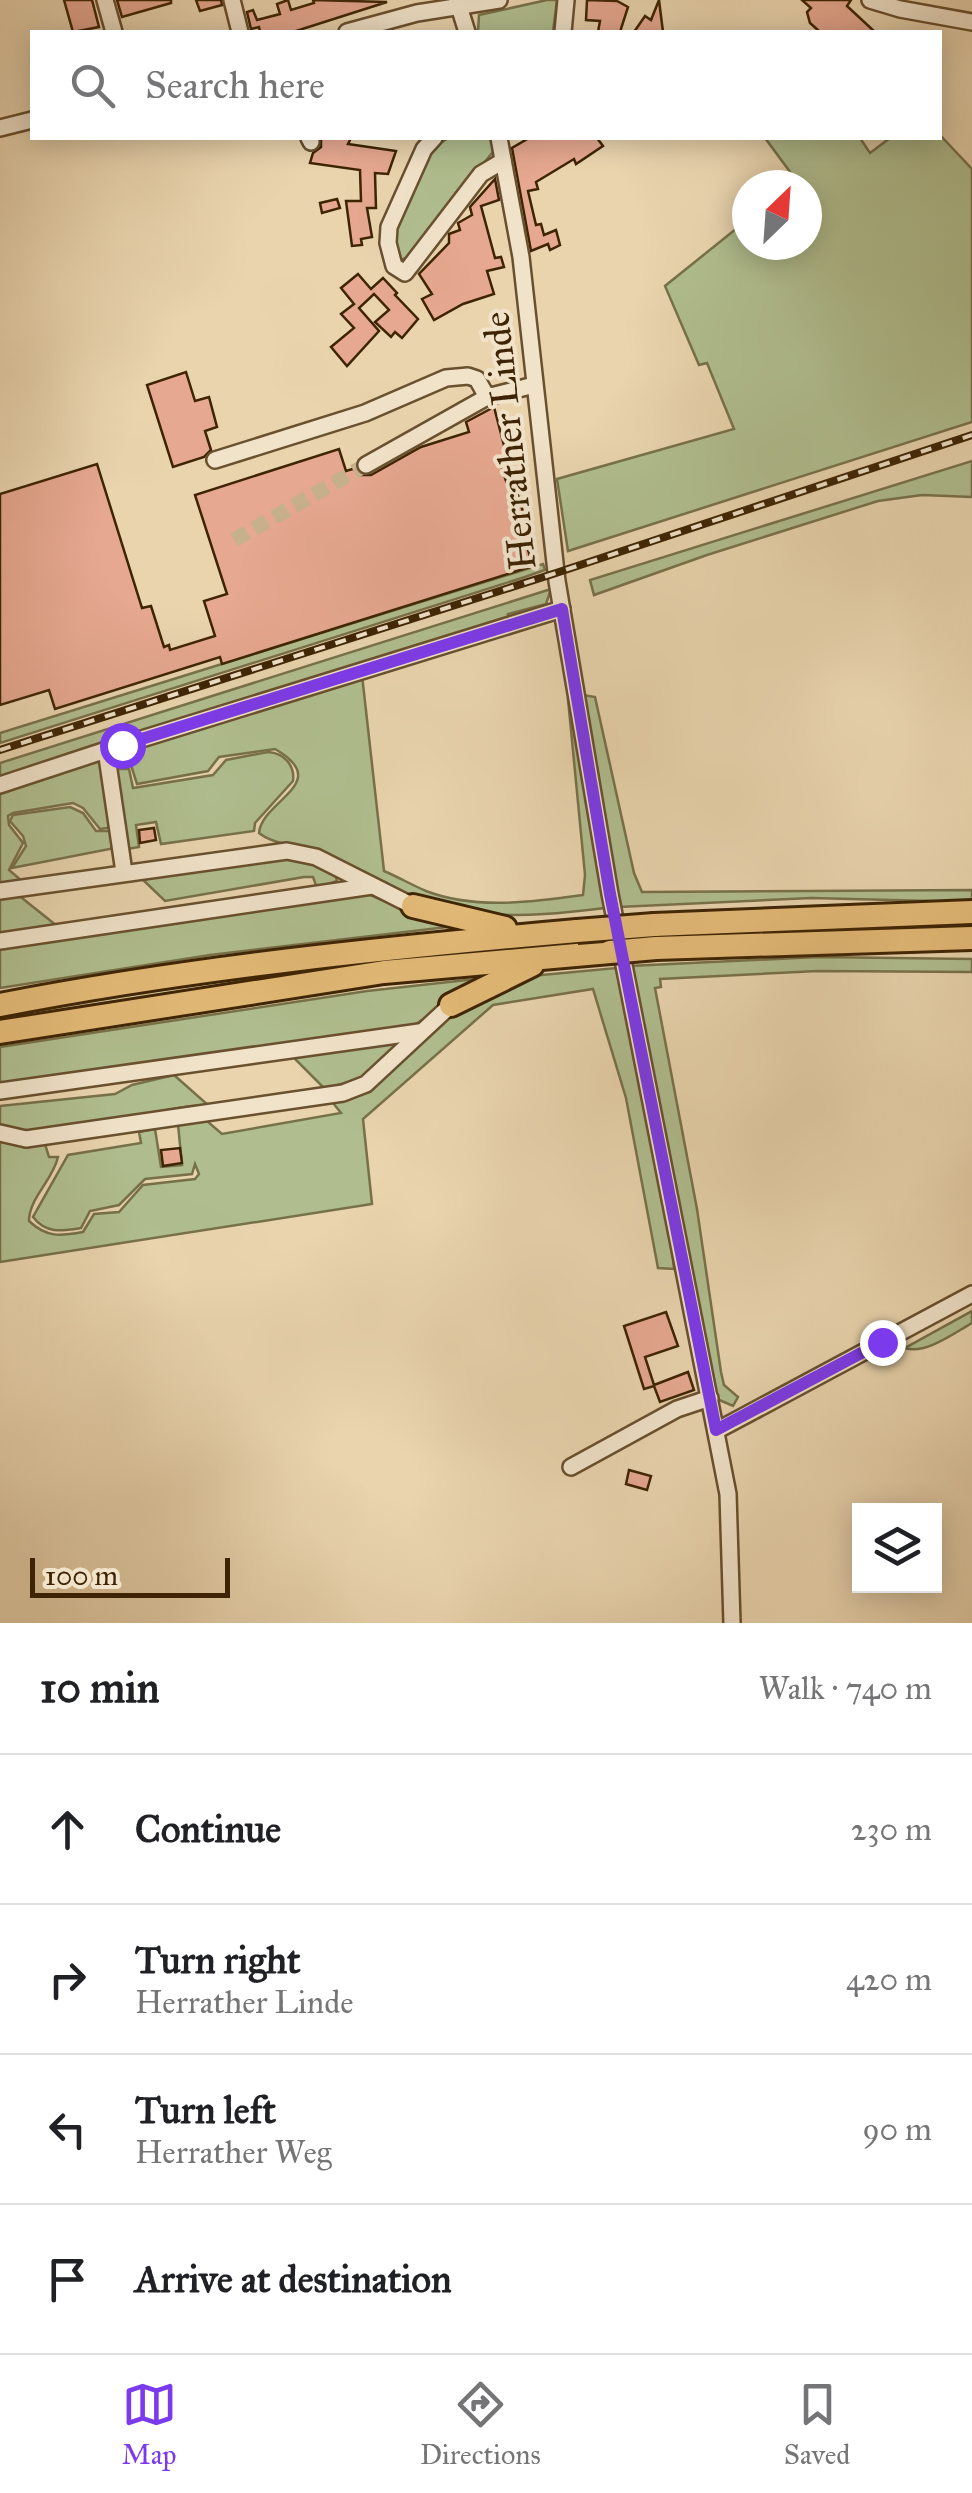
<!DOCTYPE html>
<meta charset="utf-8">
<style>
body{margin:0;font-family:"IM FELL Great Primer",serif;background:#f2f2f2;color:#202124}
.controls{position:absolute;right:30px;bottom:30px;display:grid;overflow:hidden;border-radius:0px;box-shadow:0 5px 25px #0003}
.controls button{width:90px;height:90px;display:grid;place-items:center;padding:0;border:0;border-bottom:2px solid #e0e0e0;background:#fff;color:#202124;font:50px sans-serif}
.compass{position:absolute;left:732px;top:170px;width:90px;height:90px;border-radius:50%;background:#fff;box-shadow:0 5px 25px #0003;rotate:25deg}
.scale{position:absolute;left:30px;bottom:25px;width:200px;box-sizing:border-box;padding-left:10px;border:5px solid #3e2404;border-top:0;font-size:28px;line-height:35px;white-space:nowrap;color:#3e2404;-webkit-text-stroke:8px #f1e3ca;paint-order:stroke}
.stop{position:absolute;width:30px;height:30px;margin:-22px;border:8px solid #7c3aed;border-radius:50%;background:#fff}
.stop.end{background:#7c3aed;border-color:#fff;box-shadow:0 2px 10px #0008}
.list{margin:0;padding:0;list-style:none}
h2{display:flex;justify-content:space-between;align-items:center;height:130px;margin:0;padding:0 40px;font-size:42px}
h2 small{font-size:32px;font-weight:400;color:#757577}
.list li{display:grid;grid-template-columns:65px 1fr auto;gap:30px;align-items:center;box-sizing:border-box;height:150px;padding:0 40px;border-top:2px solid #e0e0e0}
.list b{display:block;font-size:38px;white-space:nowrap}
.list p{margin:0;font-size:32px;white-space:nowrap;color:#757577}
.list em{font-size:32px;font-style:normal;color:#757577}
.icon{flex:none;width:55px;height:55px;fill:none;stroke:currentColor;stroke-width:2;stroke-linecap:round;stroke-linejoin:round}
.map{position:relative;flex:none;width:972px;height:1623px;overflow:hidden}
.search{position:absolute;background:#fff;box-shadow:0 5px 25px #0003;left:30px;right:30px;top:30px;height:110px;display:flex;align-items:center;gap:25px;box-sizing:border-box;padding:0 35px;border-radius:0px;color:#757577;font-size:38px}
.sheet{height:730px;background:#fff}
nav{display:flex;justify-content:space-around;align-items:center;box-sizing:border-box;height:140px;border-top:2px solid #e0e0e0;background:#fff;font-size:28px;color:#757577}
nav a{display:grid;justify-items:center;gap:5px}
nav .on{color:#7c3aed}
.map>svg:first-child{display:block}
.green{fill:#b0be8f;stroke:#77714a;stroke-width:2.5}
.building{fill:#e6a890;stroke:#3e2404;stroke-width:2.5}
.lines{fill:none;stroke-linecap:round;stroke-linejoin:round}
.minor-tunnel{stroke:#c7b18c;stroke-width:15;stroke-dasharray:15 8;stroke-linecap:butt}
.minor-casing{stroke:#69502e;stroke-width:20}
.highway-casing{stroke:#3e2404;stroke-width:28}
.minor{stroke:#f1e3ca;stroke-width:15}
.highway{stroke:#e4ba77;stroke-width:22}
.rail-casing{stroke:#3e2404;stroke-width:8}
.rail{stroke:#f1e3ca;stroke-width:4;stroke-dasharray:11;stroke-linecap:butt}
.highway-bridge-casing{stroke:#3e2404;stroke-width:28;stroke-linecap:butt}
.highway-bridge{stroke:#e4ba77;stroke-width:22}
.route{stroke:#7c3aed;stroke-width:12}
.labels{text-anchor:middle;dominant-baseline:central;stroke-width:8;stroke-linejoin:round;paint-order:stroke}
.street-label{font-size:38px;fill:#3e2404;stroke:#f1e3ca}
</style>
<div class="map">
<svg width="972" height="1623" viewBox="0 0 972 1623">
<rect width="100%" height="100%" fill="#e9d4ae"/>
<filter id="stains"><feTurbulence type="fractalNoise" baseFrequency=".002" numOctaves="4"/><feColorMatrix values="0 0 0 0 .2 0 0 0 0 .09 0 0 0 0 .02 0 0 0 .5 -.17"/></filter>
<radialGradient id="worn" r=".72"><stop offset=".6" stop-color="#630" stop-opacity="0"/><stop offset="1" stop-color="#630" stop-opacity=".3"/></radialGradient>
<g class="green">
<path d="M547 0H557L553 32H478L479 15Z"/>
<path d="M940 135 972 169V422L568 551 557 479 734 429 707 363 699 365 665 286 747 220V245H807V185H791L796 180 765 138H860L870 153 890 138H940Z"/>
<path d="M448 138H494L497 147 406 258 398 261 391 233 427 153Z"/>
<path d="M972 461V497L922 495 878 501 707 555 594 595 590 580Z"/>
<path d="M543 564 545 570 525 577 0 743V733Z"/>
<path d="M551 589 546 604 508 614V618L103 748 116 827 100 829 83 808 73 803 13 813 8 816 9 825 23 843 9 870 22 881 0 886V763Z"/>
<path d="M362 675 384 871C398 877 412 885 426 891 475 910 533 902 583 895L585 875 568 699 571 698 605 908C517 919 460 921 378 884 359 875 343 861 324 853 302 844 277 847 259 833 262 800 334 783 275 749L219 757 208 771 137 784 131 765 117 766 125 750Z"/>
<path d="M583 695 595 697 634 873 642 892 972 890V902L811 898 619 907Z"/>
<path d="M268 752C284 753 295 765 293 781L255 823 254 831 161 844 156 822 136 825 139 847 127 849 115 769H129L133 788 213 775 226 760Z"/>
<path d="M70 807 83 813 96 831H116L115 848 12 868 26 846 23 836 10 821 13 815Z"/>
<path d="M280 855 302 858 335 873 337 881 317 888 313 877H304L165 901 139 876Z"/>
<path d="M17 894 57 926 0 934V897Z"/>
<path d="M368 894 423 917 456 926 210 955 0 988V948Z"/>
<path d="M818 957 972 959V972L818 971 660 979 661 987 655 988 697 1209 721 1372 724 1385 738 1397 733 1406 717 1399 711 1378 629 966Z"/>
<path d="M616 968 671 1235 674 1269 658 1268 626 1098 593 989 493 1005 363 1119 372 1204 0 1262V1140L23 1146 45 1144 49 1157H58C53 1180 29 1198 29 1221 47 1238 60 1236 83 1232L94 1214 119 1212 143 1185 195 1179 199 1174 195 1164 192 1174 145 1179 119 1205 90 1211 81 1228C62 1231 46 1234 33 1217L68 1155 141 1143 139 1132 155 1129 161 1167 182 1165 178 1124 207 1121 222 1134 341 1113 333 1103 370 1092 453 1012 531 976Z"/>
<path d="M485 978 413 1026 0 1088V1047L367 991Z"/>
<path d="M396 1042 398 1044 365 1077 325 1089 293 1057Z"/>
<path d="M174 1075 208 1105C144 1107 61 1143 0 1127V1106L115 1094 132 1085Z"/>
<path d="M972 1311V1323C954 1333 925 1355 905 1348Z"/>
</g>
<g class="building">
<path d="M64 0H92L99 27 73 32Z"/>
<path d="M117 0H171V3L122 17Z"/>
<path d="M196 0H221L222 5 200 11Z"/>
<path d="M288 0 291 10 314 3 313 0 387 2 293 32H260L259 27 251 29 247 12 253 10 257 20 280 14 277 4Z"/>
<path d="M587 0 617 1 628 7 620 32H598L600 21 586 20Z"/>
<path d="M659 0 663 32H634L645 16 651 20Z"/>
<path d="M802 0H851L847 6 875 32H820L810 23 807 12 811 8Z"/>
<path d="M321 138H351L348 144 396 151 388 174 375 173 376 208H367L372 237 361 239 362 245 352 246 346 201H361L360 170 310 163 313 153 321 147Z"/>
<path d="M529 138H597L603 146 576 164 574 159 536 182 538 189 528 191 536 225 541 224 544 235 556 230 560 245 550 250 548 244 531 251 512 148Z"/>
<path d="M495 179 499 200 481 206 495 258 501 257 504 267 487 271 494 294 463 304 434 320 422 299 432 294 419 274 449 243V234L460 230 458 223 472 215 470 207Z"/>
<path d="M337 199 340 208 322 213 320 203Z"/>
<path d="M358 274 371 289 383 278 397 293 395 295 418 319 402 338 395 332 391 337 375 322 389 310 374 294 359 308 379 331 347 366 331 347 354 328 341 314 354 304 341 288Z"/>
<path d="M186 372 195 401 209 397 217 427 205 431 211 450 204 457 173 467 147 385Z"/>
<path d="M494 407 508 461 500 463 508 487 515 485 526 522 520 524 533 566 222 664 220 657 55 709 49 690 0 705V494L97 464 142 608 151 606 164 647 169 645 170 650 215 636 204 601 227 594 195 495 339 449 346 471 356 468 361 475H371L421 447 469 432 466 422Z"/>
<path d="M154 828 156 840 140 843 139 830Z"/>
<path d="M180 1148 182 1163 163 1166 161 1150Z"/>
<path d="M666 1312 678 1346 645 1357 654 1385 688 1372 694 1390 660 1402 654 1386 644 1389 624 1326Z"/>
<path d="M629 1470 651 1476 647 1490 626 1484Z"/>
</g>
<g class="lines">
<path class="minor-tunnel" d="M234 540 366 465"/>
<defs>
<g id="minor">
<path d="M105 0 114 32"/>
<path d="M232 0 240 32"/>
<path d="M457 0 467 32"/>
<path d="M870 0 900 9 972 22"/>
<path d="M347 32 417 13 499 0"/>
<path d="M563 32 566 0"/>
<path d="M0 128 32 120"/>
<path d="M309 138 311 142"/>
<path d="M434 138 424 149 389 227 388 243 394 266 405 273 481 174 503 161"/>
<path d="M499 138 521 257 557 581 610 894 728 1494 732 1623"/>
<path d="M215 460 365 413 446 378 468 376 477 379 487 397"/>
<path d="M366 465 487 397 534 385"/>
<path d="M0 785 106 750"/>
<path d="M124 872 106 750 562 609"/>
<path d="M0 891 287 851 316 857 413 906"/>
<path d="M0 941 372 886"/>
<path d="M0 1091 419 1032"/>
<path d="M0 1133 26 1139 343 1093 366 1084 451 1005"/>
<path d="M716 1431 972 1294"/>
<path d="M571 1467 677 1409 710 1398"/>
</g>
<g id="highway">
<path d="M413 906 505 928"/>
<path d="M654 925 972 912"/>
<path d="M656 948 972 938"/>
<path d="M0 1005C190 968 384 948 577 931"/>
<path d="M451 1005 532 965"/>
<path d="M0 1032 384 972 610 952"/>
</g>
</defs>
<use href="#minor" class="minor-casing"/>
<use href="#highway" class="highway-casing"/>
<use href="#minor" class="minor"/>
<use href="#highway" class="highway"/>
<defs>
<path id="rail" d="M0 750 556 573 972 435"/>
</defs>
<use href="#rail" class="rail-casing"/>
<use href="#rail" class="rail"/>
<defs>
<g id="highway-bridge">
<path d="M577 931 654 925"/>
<path d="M610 952 656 948"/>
</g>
</defs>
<use href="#highway-bridge" class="highway-bridge-casing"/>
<use href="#highway-bridge" class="highway-bridge"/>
</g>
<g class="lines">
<path class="route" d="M122 745 562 609 610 894 716 1430 882 1342"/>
</g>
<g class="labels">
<g class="street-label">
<text transform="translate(509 441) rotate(-96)">Herrather Linde</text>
</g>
</g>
<rect width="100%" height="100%" filter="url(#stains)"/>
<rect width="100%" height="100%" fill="url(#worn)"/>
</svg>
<div class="controls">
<button><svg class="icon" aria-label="layers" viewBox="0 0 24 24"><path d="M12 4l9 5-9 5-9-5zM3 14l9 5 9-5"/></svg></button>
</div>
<svg class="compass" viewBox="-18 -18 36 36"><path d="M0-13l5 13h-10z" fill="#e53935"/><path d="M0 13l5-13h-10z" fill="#757577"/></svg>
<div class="scale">100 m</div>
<div class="stop" style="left:122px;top:745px"></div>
<div class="stop end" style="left:882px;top:1342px"></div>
<div class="search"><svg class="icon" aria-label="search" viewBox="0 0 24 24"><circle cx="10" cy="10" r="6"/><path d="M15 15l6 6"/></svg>Search here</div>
</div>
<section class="sheet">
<h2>10 min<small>Walk · 740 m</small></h2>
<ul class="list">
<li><svg class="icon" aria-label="ahead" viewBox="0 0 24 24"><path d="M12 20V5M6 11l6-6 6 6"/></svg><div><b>Continue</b></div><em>230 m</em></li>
<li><svg class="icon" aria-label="right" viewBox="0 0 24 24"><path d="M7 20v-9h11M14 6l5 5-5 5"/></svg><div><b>Turn right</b><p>Herrather Linde</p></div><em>420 m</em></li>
<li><svg class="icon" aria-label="left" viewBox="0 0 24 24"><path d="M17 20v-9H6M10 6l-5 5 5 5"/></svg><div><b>Turn left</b><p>Herrather Weg</p></div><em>90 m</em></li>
<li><svg class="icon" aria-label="arrive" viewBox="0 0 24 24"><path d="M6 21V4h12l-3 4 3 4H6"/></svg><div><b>Arrive at destination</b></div></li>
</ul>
</section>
<nav>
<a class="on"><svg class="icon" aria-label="map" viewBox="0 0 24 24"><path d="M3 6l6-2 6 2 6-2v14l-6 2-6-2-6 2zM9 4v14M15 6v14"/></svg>Map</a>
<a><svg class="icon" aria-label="directions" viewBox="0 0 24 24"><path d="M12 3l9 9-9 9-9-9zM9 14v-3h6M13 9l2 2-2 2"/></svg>Directions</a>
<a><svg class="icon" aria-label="saved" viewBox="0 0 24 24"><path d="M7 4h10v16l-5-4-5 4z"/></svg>Saved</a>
</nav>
